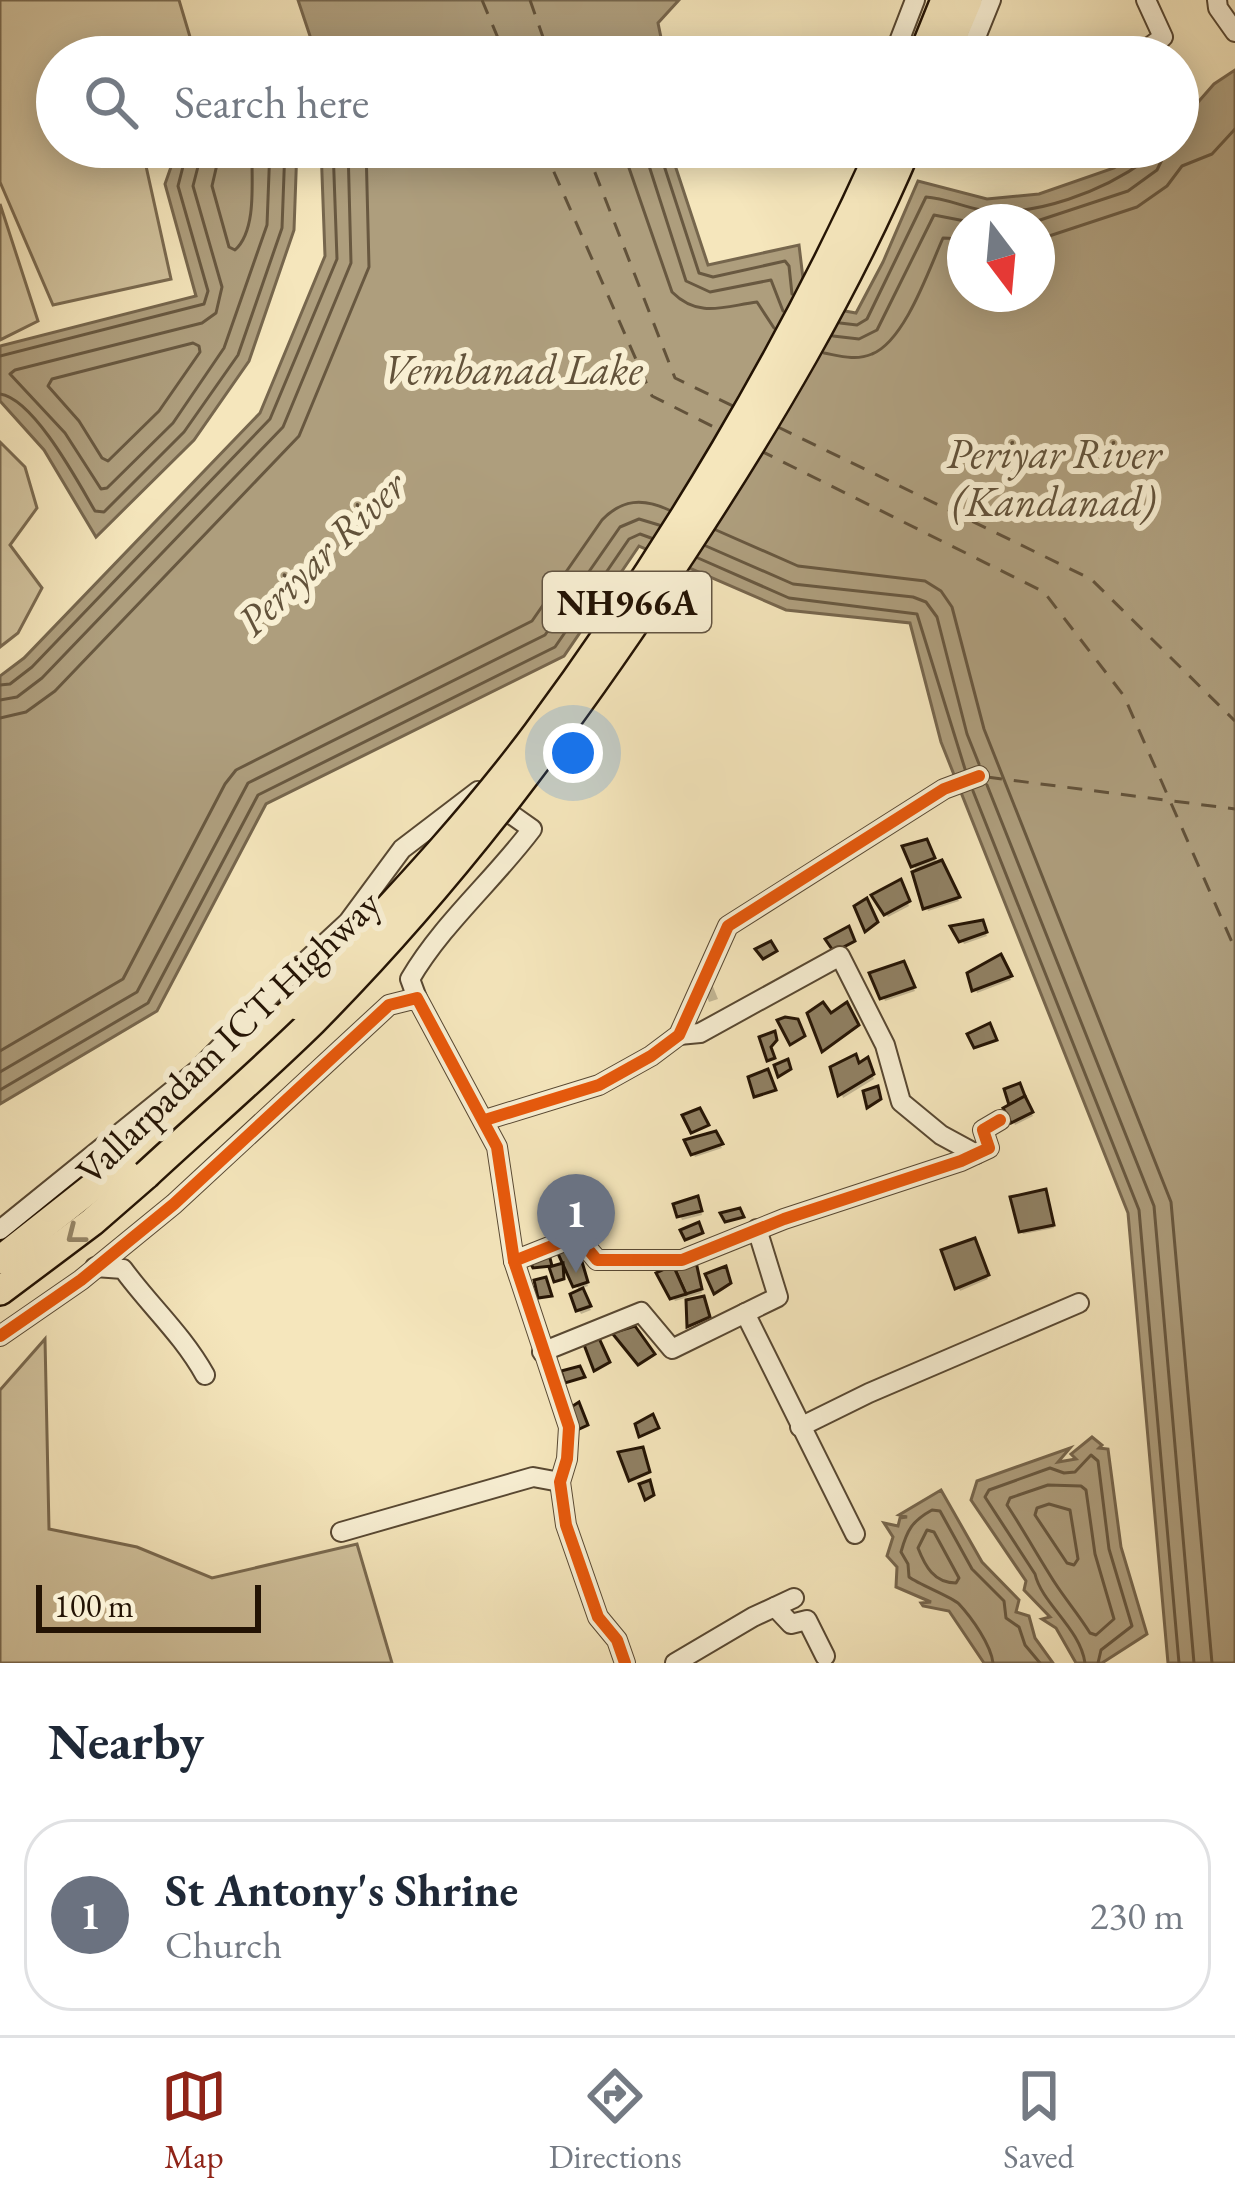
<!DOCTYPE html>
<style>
body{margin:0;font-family:"EB Garamond",serif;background:#f2f2f3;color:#1f2937}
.compass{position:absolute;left:947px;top:204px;width:108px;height:108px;border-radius:50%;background:#fff;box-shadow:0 6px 30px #0003;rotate:164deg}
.scale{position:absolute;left:36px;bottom:30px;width:225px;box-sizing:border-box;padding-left:12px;border:6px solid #231304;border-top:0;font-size:33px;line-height:42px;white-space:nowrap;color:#231304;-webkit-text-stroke:9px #f8efd3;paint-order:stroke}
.you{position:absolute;left:573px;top:753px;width:42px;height:42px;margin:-30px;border:9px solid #fff;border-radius:50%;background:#1a73e8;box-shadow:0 0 0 18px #1a73e833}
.badge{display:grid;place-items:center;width:78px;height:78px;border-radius:50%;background:#8f2418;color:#fff;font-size:39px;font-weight:700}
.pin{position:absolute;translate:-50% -99px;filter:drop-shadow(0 3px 6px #0008)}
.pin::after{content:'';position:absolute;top:63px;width:42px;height:36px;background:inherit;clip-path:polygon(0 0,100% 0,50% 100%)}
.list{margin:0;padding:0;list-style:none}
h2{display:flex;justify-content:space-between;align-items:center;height:156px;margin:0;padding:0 48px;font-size:51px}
h2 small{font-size:39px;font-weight:400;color:#747a83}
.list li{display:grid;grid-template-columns:78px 1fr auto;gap:36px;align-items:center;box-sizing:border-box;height:192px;margin:0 24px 24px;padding:0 24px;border:3px solid #e0e1e3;border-radius:48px}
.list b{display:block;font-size:45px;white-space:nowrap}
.list p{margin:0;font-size:39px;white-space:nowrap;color:#747a83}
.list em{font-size:39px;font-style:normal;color:#747a83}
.icon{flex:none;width:66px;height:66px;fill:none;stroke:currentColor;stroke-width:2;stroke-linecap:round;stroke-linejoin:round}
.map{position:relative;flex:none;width:1235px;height:1663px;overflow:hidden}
.search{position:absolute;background:#fff;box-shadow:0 6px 30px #0003;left:36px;right:36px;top:36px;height:132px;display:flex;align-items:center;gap:30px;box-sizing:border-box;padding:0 42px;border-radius:66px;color:#747a83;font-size:45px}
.sheet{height:372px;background:#fff}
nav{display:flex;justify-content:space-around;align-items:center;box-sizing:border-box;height:168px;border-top:3px solid #e0e1e3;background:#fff;font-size:33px;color:#747a83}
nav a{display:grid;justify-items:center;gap:6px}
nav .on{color:#8f2418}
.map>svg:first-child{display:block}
.green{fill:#d1c29d;stroke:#7a6a50;stroke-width:3}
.water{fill:#ae9e7d;stroke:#76664d;stroke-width:3;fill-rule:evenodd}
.shadow{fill:#0003}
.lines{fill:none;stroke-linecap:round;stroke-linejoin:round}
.shore{stroke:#685840;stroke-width:3}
.ferry{stroke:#62523a;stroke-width:3;stroke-dasharray:15 12;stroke-linecap:butt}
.building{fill:#908164;stroke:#231304;stroke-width:3}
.minor-casing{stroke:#584832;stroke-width:22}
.highway-casing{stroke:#231304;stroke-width:32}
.minor{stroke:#f8efd3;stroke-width:18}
.highway{stroke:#f5e6bc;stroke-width:27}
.highway-bridge-casing{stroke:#231304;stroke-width:32;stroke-linecap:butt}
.highway-bridge{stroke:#f5e6bc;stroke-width:27}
.cycleway-casing{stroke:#f8efd3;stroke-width:20}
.cycleway{stroke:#e8590c;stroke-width:12}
.oneway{stroke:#968769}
.labels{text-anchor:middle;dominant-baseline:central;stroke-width:12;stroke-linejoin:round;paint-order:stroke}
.shield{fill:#f8efd3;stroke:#635542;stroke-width:3}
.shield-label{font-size:36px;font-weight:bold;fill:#231304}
.street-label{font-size:39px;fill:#231304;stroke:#f8efd3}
.water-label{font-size:42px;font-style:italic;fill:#62523a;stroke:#f8efd3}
</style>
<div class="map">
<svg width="1235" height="1663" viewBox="0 0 1235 1663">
<rect width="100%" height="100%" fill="#f5e6bc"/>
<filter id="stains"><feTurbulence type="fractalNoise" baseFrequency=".00167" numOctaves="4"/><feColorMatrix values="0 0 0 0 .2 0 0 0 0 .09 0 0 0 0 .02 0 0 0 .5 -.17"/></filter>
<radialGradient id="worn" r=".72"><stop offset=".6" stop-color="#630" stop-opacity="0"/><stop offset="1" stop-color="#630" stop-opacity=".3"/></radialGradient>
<g class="green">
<path d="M0 0H179L196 57H57V147H151L144 157 171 279 53 305 0 182Z"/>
<path d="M0 204 38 321 0 340Z"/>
<path d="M0 442 25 467 37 508 10 545 42 588 18 633 0 647Z"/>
<path d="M45 1339 49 1529 137 1547 212 1578 357 1544 392 1663H0V1390Z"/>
</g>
<g class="water">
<path d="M298 0H679L658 23 665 57H317Z"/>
<path d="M1235 70V1663H1168L1128 1213 941 742 910 623 786 610 639 546 564 656 266 804 157 1011 0 1104V676L24 658 260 413 325 256 321 147H669L708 265 799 245 805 295 834 309 856 313 883 262 918 181 987 199 1039 194 1114 168 1145 147H1178V125L1214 84ZM965 222H1037V294H965Z"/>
<path d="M178 147H297L294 230 249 361 194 440 96 537 44 450 0 401V346L196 296 165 184Z"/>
<path d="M1092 1437 1102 1445 1099 1448 1108 1449 1121 1547 1147 1634 1102 1663H1076L1056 1628 1042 1619 1050 1617 1024 1590 1026 1581 971 1500 977 1481 1070 1448 1058 1462 1076 1459 1071 1454Z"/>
<path d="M941 1490 982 1562 1019 1600 1016 1612 1029 1616 1035 1638 1053 1663H984L949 1611 923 1606 921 1603 931 1602 896 1587 897 1567 887 1556 893 1537 884 1523 898 1526 900 1518 907 1517 899 1515Z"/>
</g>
<g class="shadow">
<path d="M925 842 959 901 928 911 914 865Z"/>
<path d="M900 883 909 906 888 917 875 896Z"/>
<path d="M981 923 987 936 964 944 955 928Z"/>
<path d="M1000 958 1011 980 977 993 971 975Z"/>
<path d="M902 965 915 991 885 1001 873 975Z"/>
<path d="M712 984 718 999 709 1002 704 989Z"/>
<path d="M867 1061 874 1079 843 1098 833 1068 858 1067Z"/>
<path d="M1018 1087 1033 1116 1015 1125 1007 1109Z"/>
<path d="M714 1134 722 1148 695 1157 688 1142Z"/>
<path d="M1046 1196 1054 1228 1023 1234 1021 1231Z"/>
<path d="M699 1203 702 1215 682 1220 677 1206Z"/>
<path d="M973 1241 988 1279 960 1291 945 1252Z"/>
<path d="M561 1251 577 1252 588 1286 580 1289 591 1310 581 1314 579 1310 574 1296 580 1293Z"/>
<path d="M697 1269 702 1293 675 1301 661 1275Z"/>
</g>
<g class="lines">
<g class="shore">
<path d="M203 147 193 186 222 287 216 313 202 323 15 370 10 374 65 433 101 489 107 488 173 423 224 348 267 225 270 147"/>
<path d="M221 147 212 186 229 247 235 250C258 229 251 178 252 147"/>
<path d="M625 147 628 165 672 292C699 319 725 306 757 302L774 328"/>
<path d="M643 147 686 281 710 292 771 280 783 311"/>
<path d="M658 147 699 273 713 277 785 261 789 266 792 294"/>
<path d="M1034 222 1128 191 1157 170 1168 147"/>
<path d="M1037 240 1137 207 1167 186 1182 166 1212 154 1235 129"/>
<path d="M840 323 857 325 867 319 926 197C945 198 963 207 982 210 1035 218 1105 190 1146 160L1150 147"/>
<path d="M833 336 859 339 877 330 934 215 970 222"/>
<path d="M193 343 199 346 200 352 159 411 108 461 102 458 79 421 48 386 52 379Z"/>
<path d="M824 353C840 356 856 361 872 354 905 341 929 269 943 238L965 239"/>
<path d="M0 356 204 304 208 291 178 186 188 147"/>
<path d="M0 394C34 399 78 482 95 511L104 512 184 432 238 355 282 228 285 147"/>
<path d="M716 530 798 566 925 581 941 591 952 607 984 729 1171 1202 1212 1663"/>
<path d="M706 546 793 584 913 597 926 602 937 617 967 734 979 764"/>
<path d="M698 558 789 598 917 614 965 769"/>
<path d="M0 685 10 684 32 667 270 419 337 259 333 147"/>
<path d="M0 700 17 697 42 678 283 427 351 263 348 147"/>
<path d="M0 718 26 712 55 691 299 436 369 267 366 147"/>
<path d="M987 785 1154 1206 1194 1663"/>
<path d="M973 791 1139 1210 1179 1663"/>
<path d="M0 1051 123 979 225 784 236 770 532 621 602 520C622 499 643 498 669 510"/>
<path d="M0 1072 137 992 248 783 545 635 620 527 639 519 659 525"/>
<path d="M0 1090 148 1003 258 795 555 647 629 539 640 534 651 538"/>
<path d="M1048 1485 1081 1486 1086 1490 1095 1554 1114 1619 1096 1635 1090 1633C1079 1615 1066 1600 1055 1583 1039 1558 1024 1531 1007 1505L1010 1498Z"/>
<path d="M1049 1504 1070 1510 1078 1559 1074 1565 1067 1563 1035 1515 1037 1508Z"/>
<path d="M927 1530 934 1532 959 1578 956 1583C934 1583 925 1566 918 1548Z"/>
<path d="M993 1663C991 1645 972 1618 959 1604 952 1597 920 1585 909 1577L908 1564 901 1552C907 1530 912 1521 932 1510L940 1511 972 1569 1004 1601 1006 1618 1019 1627 1025 1645 1040 1663"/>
<path d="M1085 1663C1080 1628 1042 1604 1035 1574L985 1497 989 1490 1050 1468 1064 1473 1075 1472 1091 1455 1098 1461 1109 1549 1132 1626 1101 1650 1098 1663"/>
</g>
<g class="ferry">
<path d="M482 0 506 57"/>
<path d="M530 0 550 57"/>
<path d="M543 147 652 396 724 432"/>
<path d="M585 147 675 378 737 408"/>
<path d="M778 427 1091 579 1235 721"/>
<path d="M759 450 1044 592 1124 696 1235 949"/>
<path d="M987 777 1235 809"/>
</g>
</g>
<g class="building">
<path d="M927 839 935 858 911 867 902 846Z"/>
<path d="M942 860 960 897 923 909 912 872Z"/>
<path d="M901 879 910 901 884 915 871 895Z"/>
<path d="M867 898 878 922 865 932 854 906Z"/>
<path d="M983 920 987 932 959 942 950 926Z"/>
<path d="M849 926 855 941 834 952 825 939Z"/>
<path d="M771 941 777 951 763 959 755 949Z"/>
<path d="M1001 954 1012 976 972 991 967 973Z"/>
<path d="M904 961 915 987 880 999 869 973Z"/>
<path d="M823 1002 831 1013 847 1002 859 1025 822 1052 807 1013Z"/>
<path d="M785 1017 798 1019 805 1036 790 1045 777 1020Z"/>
<path d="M990 1023 997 1040 974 1048 967 1034Z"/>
<path d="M775 1031 777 1040 771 1047 775 1058 767 1061 759 1037Z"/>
<path d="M856 1054 859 1063 868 1057 874 1074 838 1096 830 1067Z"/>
<path d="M788 1059 791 1069 778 1077 774 1065Z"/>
<path d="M768 1069 776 1090 754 1097 748 1077Z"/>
<path d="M1020 1083 1025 1096 1009 1105 1004 1089Z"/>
<path d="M878 1086 881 1099 867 1108 863 1091Z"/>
<path d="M1025 1096 1033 1112 1011 1123 1003 1108Z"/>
<path d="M700 1108 709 1125 691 1133 682 1115Z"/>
<path d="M716 1131 723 1144 691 1155 684 1140Z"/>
<path d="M1046 1189 1054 1225 1019 1232 1010 1197Z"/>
<path d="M698 1196 702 1211 677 1217 673 1204Z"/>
<path d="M740 1208 744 1217 725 1222 720 1213Z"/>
<path d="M699 1222 703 1233 685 1240 680 1230Z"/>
<path d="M975 1238 989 1275 955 1289 941 1250Z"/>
<path d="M577 1245 588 1282 573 1287 556 1249Z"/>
<path d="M549 1254 552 1266 533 1268 529 1260Z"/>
<path d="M696 1262 702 1289 686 1294 673 1265Z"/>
<path d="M563 1263 564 1279 554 1282 549 1267Z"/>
<path d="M673 1265 686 1294 670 1299 656 1273Z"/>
<path d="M726 1266 731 1283 714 1294 705 1274Z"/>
<path d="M546 1277 552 1296 538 1298 534 1280Z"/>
<path d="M583 1288 591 1306 576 1311 570 1294Z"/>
<path d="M704 1296 710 1317 687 1327 686 1300Z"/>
<path d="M635 1326 655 1354 638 1365 612 1333Z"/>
<path d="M599 1338 610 1362 594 1371 583 1342Z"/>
<path d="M580 1366 585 1377 565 1383 561 1371Z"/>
<path d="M579 1402 588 1425 577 1430 568 1409Z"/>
<path d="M653 1414 659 1428 639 1437 635 1424Z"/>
<path d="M643 1447 650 1472 629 1481 618 1452Z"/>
<path d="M650 1480 654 1495 645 1500 639 1484Z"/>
</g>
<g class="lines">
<defs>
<g id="minor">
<path d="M1217 0 1218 8 1235 32"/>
<path d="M893 57 915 0"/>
<path d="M968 57 991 0"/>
<path d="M1136 57 1163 37 1146 0"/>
<path d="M679 1035 700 1033 840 956 885 1045 901 1102 941 1135 976 1154"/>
<path d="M485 1120 599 1085 651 1056 679 1035 728 926 944 789 979 776"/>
<path d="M0 1230 199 1069 284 981 348 922 402 849 478 791 532 829C493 881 442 924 410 979L417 998"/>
<path d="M514 1261 577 1236 597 1260H682L784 1219 961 1161 989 1148 983 1130 1000 1120"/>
<path d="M95 1267 123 1269C150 1306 182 1334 205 1375"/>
<path d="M745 1313 855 1534"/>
<path d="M0 1336 81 1280 174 1204 389 1005 417 998 497 1147 514 1261 569 1427 567 1459 560 1482 566 1525 598 1617 617 1640 625 1663"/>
<path d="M542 1352 641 1312 672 1349 778 1297 757 1229"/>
<path d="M800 1427 869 1393 1079 1303"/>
<path d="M341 1532 533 1477 560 1482"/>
<path d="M775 1607 791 1624 807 1620 825 1656"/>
<path d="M675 1663 753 1617 794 1598"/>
</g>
<g id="highway">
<path d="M922 57 945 0"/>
<path d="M944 57 968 0"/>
<path d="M0 1260 133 1155 298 1006"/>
<path d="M0 1291 92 1222 146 1175"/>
</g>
</defs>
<use href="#minor" class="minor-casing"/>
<use href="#highway" class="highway-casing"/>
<use href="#minor" class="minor"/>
<use href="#highway" class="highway"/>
<defs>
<g id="highway-bridge">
<path d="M298 1006C380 917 465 830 537 733 669 555 792 349 882 147"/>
<path d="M146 1175C202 1123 259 1074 313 1021 456 877 572 720 683 551 767 423 847 289 907 147"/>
</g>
</defs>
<use href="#highway-bridge" class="highway-bridge-casing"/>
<use href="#highway-bridge" class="highway-bridge"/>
<defs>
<g id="cycleway">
<path d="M485 1120 599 1085 651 1056 679 1035 728 926 944 789 979 776"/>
<path d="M514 1261 577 1236 597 1260H682L784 1219 961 1161 989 1148 983 1130 1000 1120"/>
<path d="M0 1336 81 1280 174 1204 389 1005 417 998 497 1147 514 1261 569 1427 567 1459 560 1482 566 1525 598 1617 617 1640 625 1663"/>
</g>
</defs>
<use href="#cycleway" class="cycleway-casing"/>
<use href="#cycleway" class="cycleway"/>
</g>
<defs><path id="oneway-chevron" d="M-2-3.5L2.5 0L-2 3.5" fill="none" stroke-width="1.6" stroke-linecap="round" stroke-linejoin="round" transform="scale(3)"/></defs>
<use class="oneway" href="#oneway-chevron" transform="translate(75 1235) rotate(142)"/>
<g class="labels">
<rect class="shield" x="543" y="572" width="168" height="60" rx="9"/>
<g class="shield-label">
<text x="627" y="602">NH966A</text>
</g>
<g class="street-label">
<text transform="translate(228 1037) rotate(-44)">Vallarpadam ICT Highway</text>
</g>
<g class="water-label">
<text x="513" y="369">Vembanad Lake</text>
<text x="1054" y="453">Periyar River<tspan x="1054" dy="48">(Kandanad)</tspan></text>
<text transform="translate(321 553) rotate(-44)">Periyar River</text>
</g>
</g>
<rect width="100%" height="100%" filter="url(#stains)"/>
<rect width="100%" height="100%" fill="url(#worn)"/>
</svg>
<svg class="compass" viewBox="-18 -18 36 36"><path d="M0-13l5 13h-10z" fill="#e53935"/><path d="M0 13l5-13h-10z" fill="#747a83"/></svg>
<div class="scale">100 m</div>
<div class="you"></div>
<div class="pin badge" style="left:576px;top:1273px;background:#6b7280">1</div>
<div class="search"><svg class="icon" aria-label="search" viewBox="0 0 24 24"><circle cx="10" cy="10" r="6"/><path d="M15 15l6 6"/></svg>Search here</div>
</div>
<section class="sheet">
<h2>Nearby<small></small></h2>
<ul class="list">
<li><span class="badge" style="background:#6b7280">1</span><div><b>St Antony's Shrine</b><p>Church</p></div><em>230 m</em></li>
</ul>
</section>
<nav>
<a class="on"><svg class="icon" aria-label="map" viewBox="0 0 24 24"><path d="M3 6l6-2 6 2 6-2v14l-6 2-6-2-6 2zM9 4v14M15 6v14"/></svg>Map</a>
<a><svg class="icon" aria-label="directions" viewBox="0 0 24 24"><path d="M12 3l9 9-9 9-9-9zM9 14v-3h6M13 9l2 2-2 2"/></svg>Directions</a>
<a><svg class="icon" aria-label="saved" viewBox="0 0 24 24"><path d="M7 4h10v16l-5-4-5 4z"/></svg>Saved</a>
</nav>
